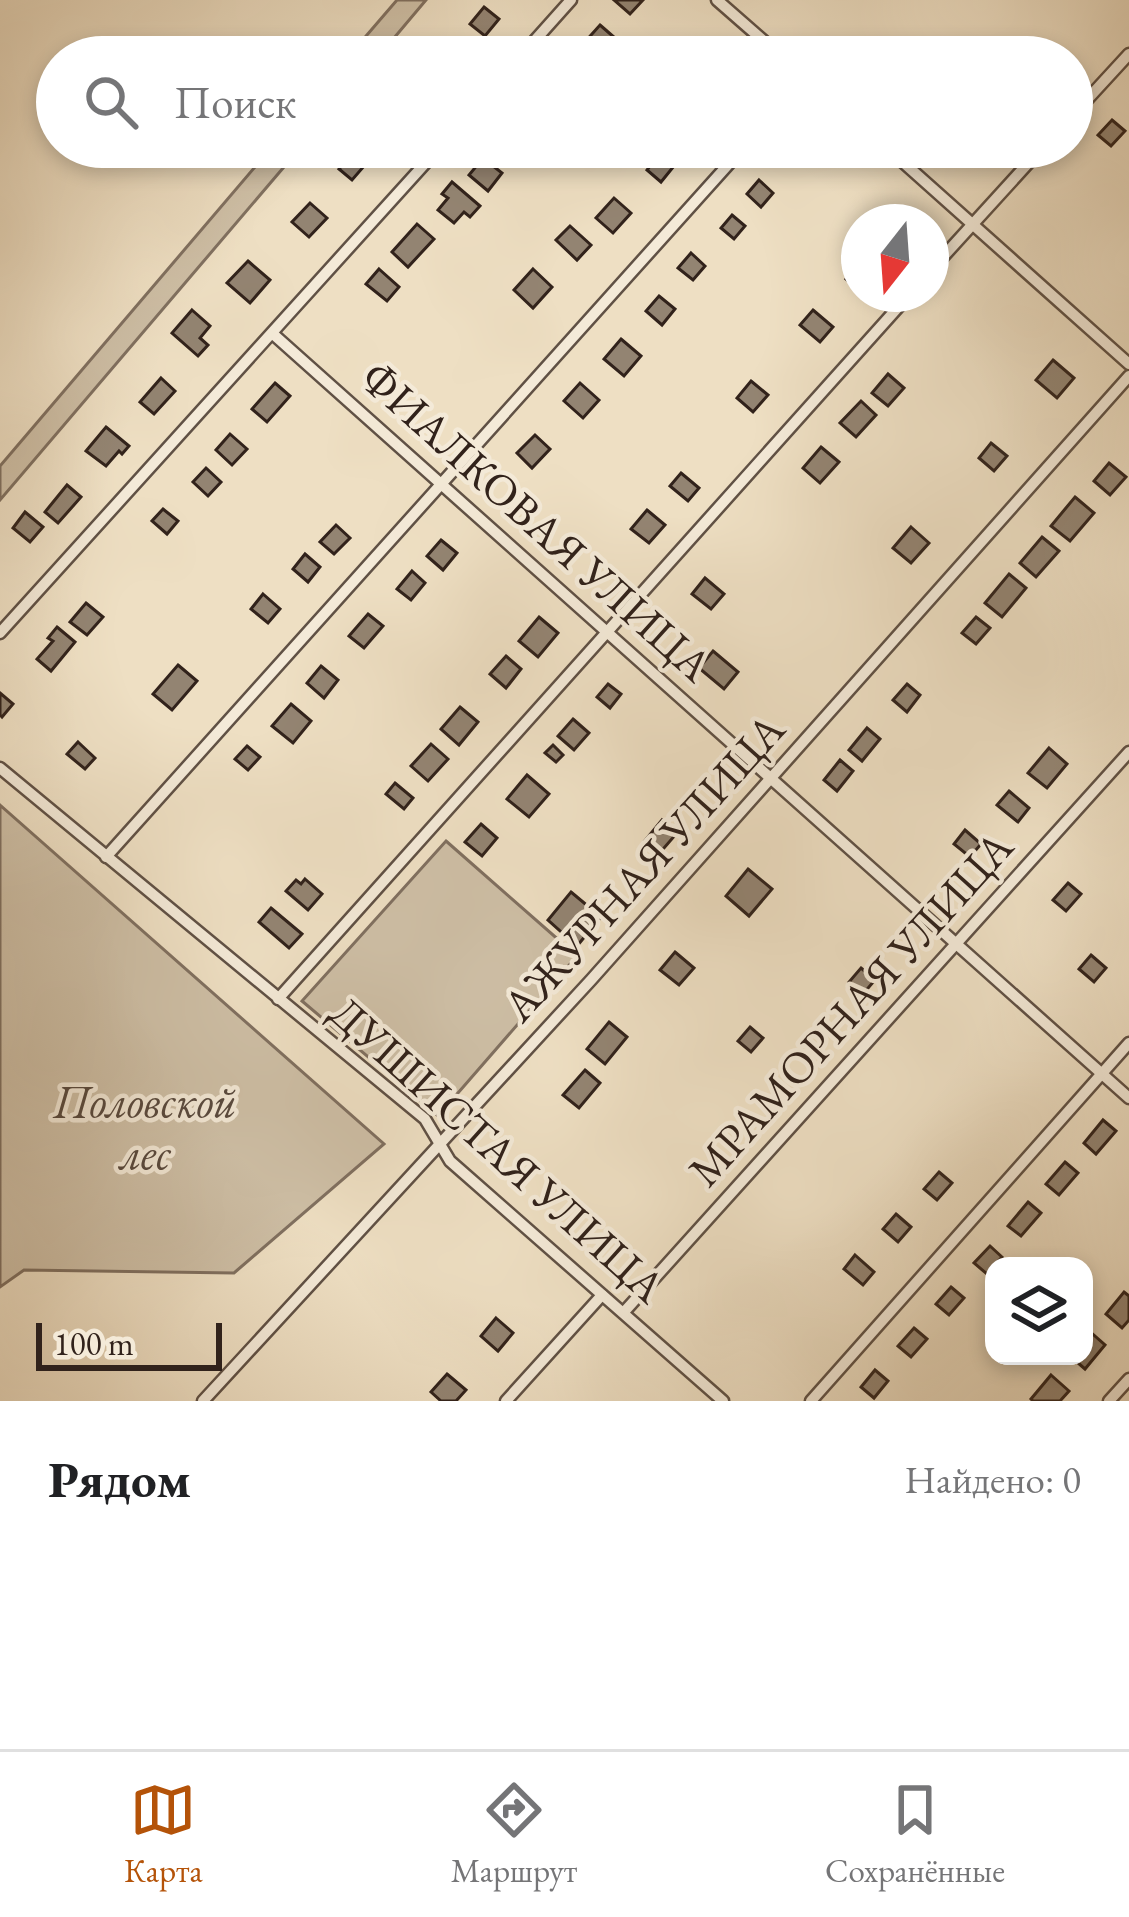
<!DOCTYPE html>
<html lang="ru">
<meta charset="utf-8">
<style>
body{margin:0;font-family:"EB Garamond",serif;background:#f6f6f6;color:#202124}
.controls{position:absolute;right:36px;bottom:36px;display:grid;overflow:hidden;border-radius:24px;box-shadow:0 6px 18px #0003}
.controls button{width:108px;height:108px;display:grid;place-items:center;padding:0;border:0;border-bottom:3px solid #e0e0e0;background:#fff;color:#202124;font:60px sans-serif}
.compass{position:absolute;left:841px;top:204px;width:108px;height:108px;border-radius:50%;background:#fff;box-shadow:0 6px 18px #0003;rotate:197deg}
.scale{position:absolute;left:36px;bottom:30px;width:186px;box-sizing:border-box;padding-left:12px;border:6px solid #31221b;border-top:0;font-size:33px;line-height:42px;white-space:nowrap;color:#31221b;-webkit-text-stroke:9px #f4ead8;paint-order:stroke}
.list{margin:0;padding:0;list-style:none}
h2{display:flex;justify-content:space-between;align-items:center;height:156px;margin:0;padding:0 48px;font-size:51px}
h2 small{font-size:39px;font-weight:400;color:#757577}
.icon{flex:none;width:66px;height:66px;fill:none;stroke:currentColor;stroke-width:2;stroke-linecap:round;stroke-linejoin:round}
.map{position:relative;flex:none;width:1129px;height:1401px;overflow:hidden}
.search{position:absolute;background:#fff;box-shadow:0 6px 18px #0003;left:36px;right:36px;top:36px;height:132px;display:flex;align-items:center;gap:30px;box-sizing:border-box;padding:0 42px;border-radius:66px;color:#757577;font-size:45px}
.sheet{height:348px;background:#fff}
nav{display:flex;justify-content:space-around;align-items:center;box-sizing:border-box;height:168px;border-top:3px solid #e0e0e0;background:#fff;font-size:33px;color:#757577}
nav a{display:grid;justify-items:center;gap:6px}
nav .on{color:#b45309}
.map>svg:first-child{display:block}
.green{fill:#cebfa6;stroke:#807060;stroke-width:3}
.building{fill:#938472;stroke:#31221b;stroke-width:3}
.lines{fill:none;stroke-linecap:round;stroke-linejoin:round}
.street-casing{stroke:#605145;stroke-width:15}
.street{stroke:#f4ead8;stroke-width:10}
.labels{text-anchor:middle;dominant-baseline:central;stroke-width:9;stroke-linejoin:round;paint-order:stroke}
.street-label{font-size:45px;fill:#31221b;stroke:#f4ead8}
.park-label{font-size:45px;font-style:italic;fill:#58493e;stroke:#f4ead8}
</style>
<div class="map">
<svg width="1129" height="1401" viewBox="0 0 1129 1401">
<rect width="100%" height="100%" fill="#eedfc3"/>
<filter id="stains"><feTurbulence type="fractalNoise" baseFrequency=".00167" numOctaves="4"/><feColorMatrix values="0 0 0 0 .2 0 0 0 0 .09 0 0 0 0 .02 0 0 0 .5 -.17"/></filter>
<radialGradient id="worn" r=".72"><stop offset=".6" stop-color="#630" stop-opacity="0"/><stop offset="1" stop-color="#630" stop-opacity=".3"/></radialGradient>
<g class="green">
<path d="M397 0H426L378 57H348Z"/>
<path d="M272 147H301L0 500V466Z"/>
<path d="M0 805 384 1144 234 1273 24 1270 0 1287Z"/>
<path d="M446 841 577 956 438 1116 302 1001Z"/>
</g>
<g class="building">
<path d="M614 0H643L630 14Z"/>
<path d="M484 7 499 19 485 36 470 24Z"/>
<path d="M600 25 623 45 613 57H593L596 54 584 43Z"/>
<path d="M1112 120 1125 131 1111 146 1098 135Z"/>
<path d="M352 154 365 165 352 180 339 169Z"/>
<path d="M659 154 674 166 661 182 647 170Z"/>
<path d="M483 158 502 173 488 191 469 175Z"/>
<path d="M759 180 773 193 761 207 747 194Z"/>
<path d="M452 182 480 206 470 217 464 212 454 223 438 210 448 198 442 194Z"/>
<path d="M614 198 631 213 613 233 596 218Z"/>
<path d="M310 203 327 218 309 237 292 222Z"/>
<path d="M732 215 745 226 734 239 721 228Z"/>
<path d="M417 224 434 239 408 267 392 252Z"/>
<path d="M570 226 591 245 577 260 556 240Z"/>
<path d="M691 253 705 266 693 280 678 268Z"/>
<path d="M248 261 270 280 250 303 227 283Z"/>
<path d="M859 264V290L846 279Z"/>
<path d="M379 269 399 287 387 301 366 284Z"/>
<path d="M533 269 552 287 533 308 514 290Z"/>
<path d="M659 296 675 309 662 325 646 311Z"/>
<path d="M192 310 210 326 200 338 208 345 198 356 172 333Z"/>
<path d="M813 310 833 327 820 342 800 325Z"/>
<path d="M621 339 641 356 624 376 604 359Z"/>
<path d="M1053 360 1074 378 1057 398 1036 380Z"/>
<path d="M888 374 904 388 888 406 872 393Z"/>
<path d="M161 378 175 391 154 414 140 402Z"/>
<path d="M751 381 768 395 753 412 737 398Z"/>
<path d="M275 383 290 396 267 422 252 409Z"/>
<path d="M580 383 599 400 583 418 564 401Z"/>
<path d="M861 401 876 415 856 437 840 423Z"/>
<path d="M106 427 129 446 122 454 119 451 106 466 86 451Z"/>
<path d="M230 434 247 449 232 465 216 450Z"/>
<path d="M535 435 550 449 532 468 517 453Z"/>
<path d="M991 443 1007 456 994 471 979 458Z"/>
<path d="M821 447 839 462 820 483 803 468Z"/>
<path d="M1109 463 1126 477 1110 495 1094 481Z"/>
<path d="M206 468 221 482 208 496 193 482Z"/>
<path d="M681 473 699 488 688 501 670 486Z"/>
<path d="M67 485 81 497 58 523 45 512Z"/>
<path d="M1075 497 1094 513 1070 541 1051 526Z"/>
<path d="M163 509 178 521 167 534 152 521Z"/>
<path d="M647 510 665 525 649 543 631 529Z"/>
<path d="M25 512 43 527 30 542 13 528Z"/>
<path d="M336 525 350 538 334 554 320 542Z"/>
<path d="M911 527 929 543 911 563 893 548Z"/>
<path d="M1042 537 1059 551 1036 577 1020 563Z"/>
<path d="M441 540 457 553 443 570 427 556Z"/>
<path d="M305 554 320 567 308 582 293 569Z"/>
<path d="M412 571 425 583 411 600 397 589Z"/>
<path d="M1009 574 1026 588 1002 617 985 603Z"/>
<path d="M705 578 724 594 711 609 692 594Z"/>
<path d="M263 594 280 609 268 623 251 609Z"/>
<path d="M86 603 103 617 87 635 70 622Z"/>
<path d="M368 614 383 626 364 648 349 636Z"/>
<path d="M539 617 558 633 538 657 519 641Z"/>
<path d="M976 617 990 628 976 644 962 633Z"/>
<path d="M57 627 75 642 51 671 37 659 53 641 48 638Z"/>
<path d="M713 651 738 672 724 689 699 668Z"/>
<path d="M506 656 521 669 506 688 490 674Z"/>
<path d="M178 665 197 681 172 710 153 694Z"/>
<path d="M321 666 338 680 324 698 307 683Z"/>
<path d="M608 684 621 694 610 708 597 697Z"/>
<path d="M907 684 920 695 907 712 893 700Z"/>
<path d="M0 693 13 704 2 717 0 715Z"/>
<path d="M291 704 311 721 293 743 272 726Z"/>
<path d="M460 707 478 722 459 745 441 729Z"/>
<path d="M573 719 589 733 574 750 558 736Z"/>
<path d="M867 728 880 739 862 761 849 750Z"/>
<path d="M78 742 95 758 85 769 67 754Z"/>
<path d="M431 744 448 759 428 781 411 766Z"/>
<path d="M553 745 563 755 556 762 545 753Z"/>
<path d="M247 746 260 757 248 770 235 759Z"/>
<path d="M1049 748 1067 764 1047 788 1028 773Z"/>
<path d="M840 760 853 771 837 791 824 780Z"/>
<path d="M527 775 549 794 529 817 507 799Z"/>
<path d="M395 783 413 798 404 809 386 794Z"/>
<path d="M1009 791 1029 808 1018 822 997 805Z"/>
<path d="M662 820 677 833 658 855 643 843Z"/>
<path d="M481 824 497 838 482 856 465 842Z"/>
<path d="M965 830 981 844 970 857 954 844Z"/>
<path d="M748 869 772 889 749 916 726 896Z"/>
<path d="M305 879 322 894 308 910 286 891 296 880 301 884Z"/>
<path d="M1068 883 1081 894 1066 911 1053 900Z"/>
<path d="M571 892 601 917 577 946 548 920Z"/>
<path d="M271 908 302 934 289 948 259 922Z"/>
<path d="M675 952 694 968 679 985 660 970Z"/>
<path d="M1091 955 1106 968 1094 982 1079 969Z"/>
<path d="M861 968 875 980 863 994 849 982Z"/>
<path d="M609 1022 627 1037 605 1064 587 1049Z"/>
<path d="M750 1027 763 1038 751 1052 738 1041Z"/>
<path d="M585 1070 600 1083 579 1108 563 1095Z"/>
<path d="M1103 1120 1116 1131 1096 1154 1084 1143Z"/>
<path d="M1065 1162 1078 1173 1059 1195 1046 1184Z"/>
<path d="M939 1172 952 1183 937 1200 924 1189Z"/>
<path d="M1028 1202 1041 1213 1021 1236 1008 1226Z"/>
<path d="M896 1214 911 1227 898 1242 883 1229Z"/>
<path d="M990 1246 1002 1257 987 1274 974 1263Z"/>
<path d="M855 1255 874 1272 863 1285 844 1269Z"/>
<path d="M951 1287 964 1298 949 1315 936 1304Z"/>
<path d="M1124 1292 1129 1296V1320L1122 1328 1106 1314Z"/>
<path d="M496 1318 513 1333 498 1351 481 1336Z"/>
<path d="M914 1328 927 1339 911 1357 898 1346Z"/>
<path d="M1087 1329 1105 1345 1085 1369 1070 1356H1084Z"/>
<path d="M875 1370 888 1381 874 1398 861 1387Z"/>
<path d="M447 1374 466 1390 456 1401H441L431 1392Z"/>
<path d="M1051 1375 1069 1391 1060 1401H1033L1031 1399Z"/>
</g>
<g class="lines">
<defs>
<g id="street">
<path d="M717 0 782 57"/>
<path d="M520 57 571 0"/>
<path d="M1072 116 1129 54"/>
<path d="M886 147 1129 364"/>
<path d="M931 270 1043 147"/>
<path d="M273 334 1129 1098"/>
<path d="M0 633 440 147"/>
<path d="M0 768 425 1119 450 1161 723 1401"/>
<path d="M106 857 744 147"/>
<path d="M278 999 910 294"/>
<path d="M624 1312 1129 752"/>
<path d="M203 1401 591 980 1129 376"/>
<path d="M506 1401 602 1295"/>
<path d="M811 1401 1129 1043"/>
<path d="M1109 1401 1129 1379"/>
</g>
</defs>
<use href="#street" class="street-casing"/>
<use href="#street" class="street"/>
</g>
<g class="labels">
<g class="street-label">
<text transform="translate(537 521) rotate(42)">ФИАЛКОВАЯ УЛИЦА</text>
<text transform="translate(643 867) rotate(-48)">АЖУРНАЯ УЛИЦА</text>
<text transform="translate(850 1008) rotate(-48)">МРАМОРНАЯ УЛИЦА</text>
<text transform="translate(498 1149) rotate(42)">ДУШИСТАЯ УЛИЦА</text>
</g>
<g class="park-label">
<text x="145" y="1101">Половской<tspan x="145" dy="52">лес</tspan></text>
</g>
</g>
<rect width="100%" height="100%" filter="url(#stains)"/>
<rect width="100%" height="100%" fill="url(#worn)"/>
</svg>
<div class="controls">
<button><svg class="icon" aria-label="layers" viewBox="0 0 24 24"><path d="M12 4l9 5-9 5-9-5zM3 14l9 5 9-5"/></svg></button>
</div>
<svg class="compass" viewBox="-18 -18 36 36"><path d="M0-13l5 13h-10z" fill="#e53935"/><path d="M0 13l5-13h-10z" fill="#757577"/></svg>
<div class="scale">100 m</div>
<div class="search"><svg class="icon" aria-label="search" viewBox="0 0 24 24"><circle cx="10" cy="10" r="6"/><path d="M15 15l6 6"/></svg>Поиск</div>
</div>
<section class="sheet">
<h2>Рядом<small>Найдено: 0</small></h2>
<ul class="list">
</ul>
</section>
<nav>
<a class="on"><svg class="icon" aria-label="map" viewBox="0 0 24 24"><path d="M3 6l6-2 6 2 6-2v14l-6 2-6-2-6 2zM9 4v14M15 6v14"/></svg>Карта</a>
<a><svg class="icon" aria-label="directions" viewBox="0 0 24 24"><path d="M12 3l9 9-9 9-9-9zM9 14v-3h6M13 9l2 2-2 2"/></svg>Маршрут</a>
<a><svg class="icon" aria-label="saved" viewBox="0 0 24 24"><path d="M7 4h10v16l-5-4-5 4z"/></svg>Сохранённые</a>
</nav>
